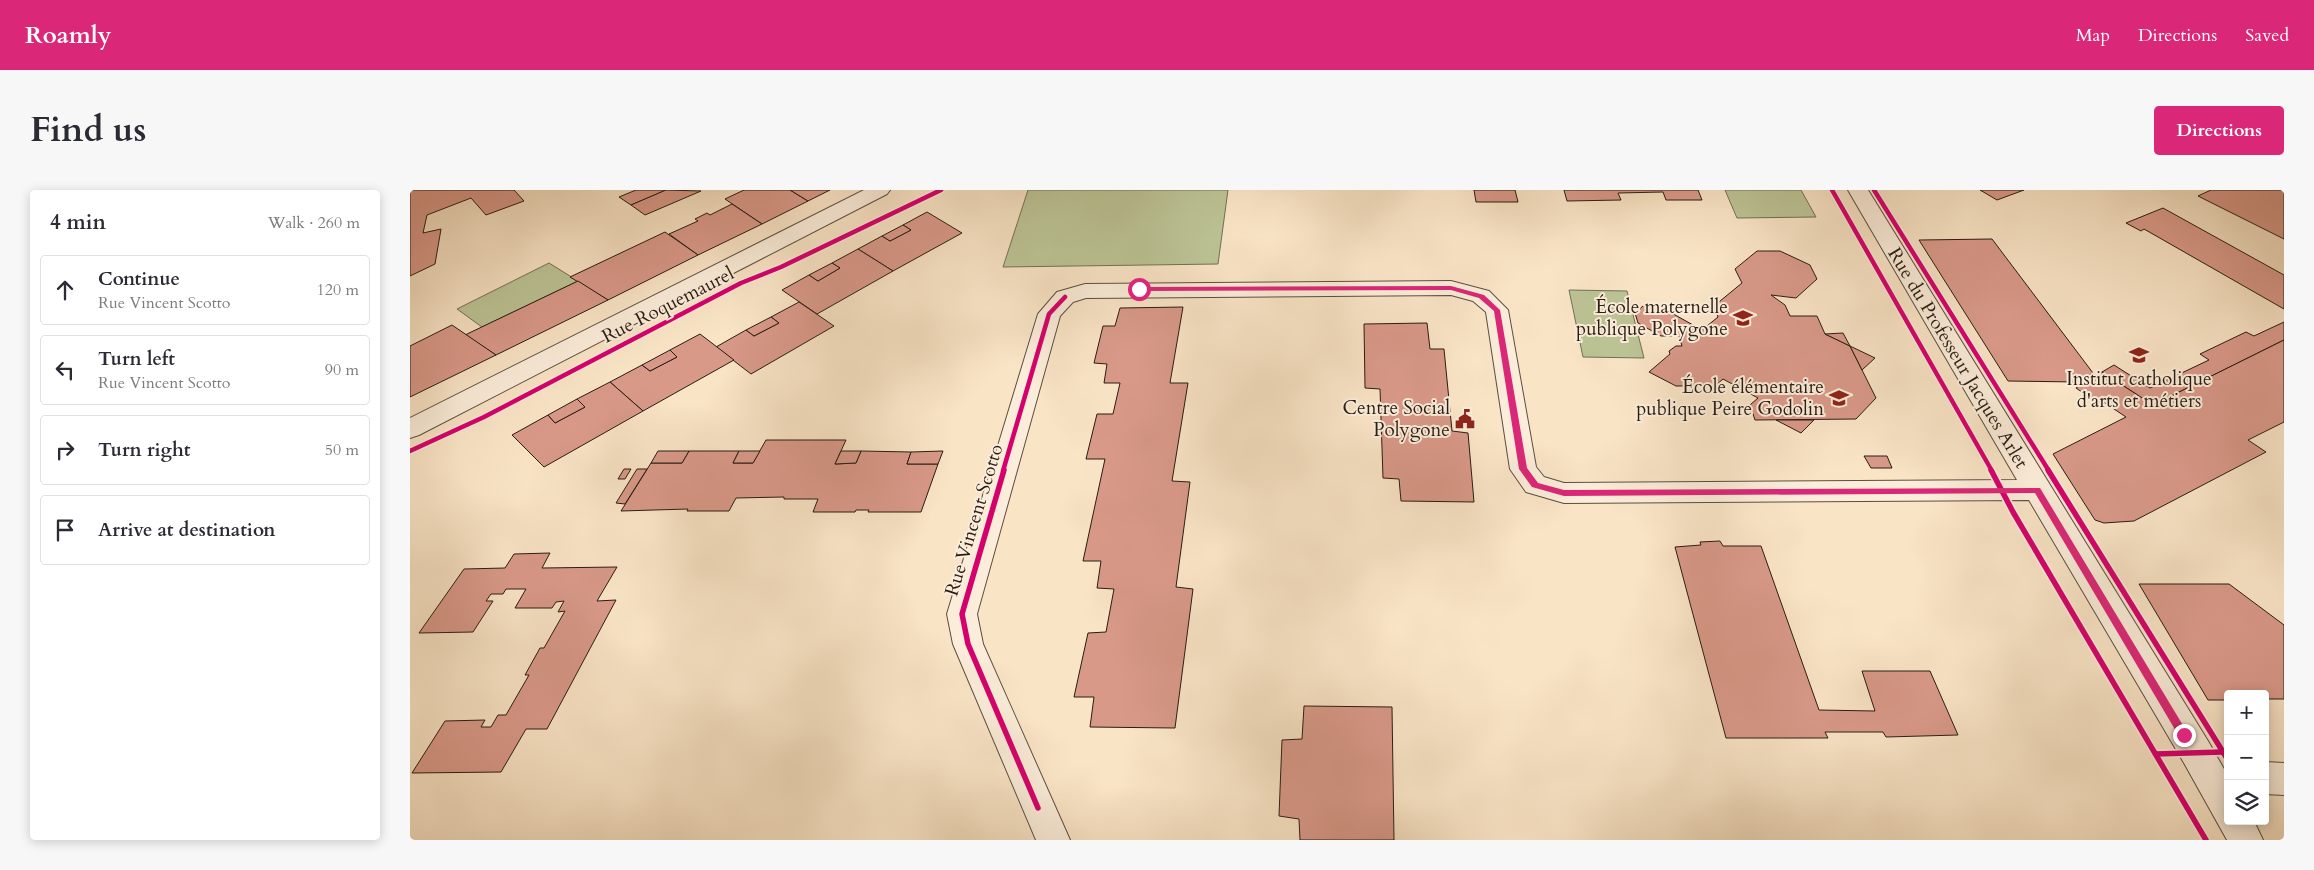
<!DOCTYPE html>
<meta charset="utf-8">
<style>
body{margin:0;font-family:Cardo,serif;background:#f7f7f7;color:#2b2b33}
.controls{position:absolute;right:15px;bottom:15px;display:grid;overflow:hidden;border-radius:5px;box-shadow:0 2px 12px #0003}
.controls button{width:45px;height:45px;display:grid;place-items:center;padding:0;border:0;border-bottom:1px solid #e1e1e2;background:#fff;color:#2b2b33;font:25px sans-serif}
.stop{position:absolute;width:15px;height:15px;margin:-11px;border:4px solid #db2777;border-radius:50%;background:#fff}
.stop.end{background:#db2777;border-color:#fff;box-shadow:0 1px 5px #0008}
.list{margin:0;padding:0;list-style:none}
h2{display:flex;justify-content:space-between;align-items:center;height:65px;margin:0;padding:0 20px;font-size:21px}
h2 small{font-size:16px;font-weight:400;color:#7c7c81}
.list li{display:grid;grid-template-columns:32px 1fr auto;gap:15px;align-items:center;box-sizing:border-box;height:70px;margin:0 10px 10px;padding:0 10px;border:1px solid #e1e1e2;border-radius:5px}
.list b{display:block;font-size:19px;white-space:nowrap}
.list p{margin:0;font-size:16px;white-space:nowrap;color:#7c7c81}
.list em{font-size:16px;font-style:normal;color:#7c7c81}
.icon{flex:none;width:28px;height:28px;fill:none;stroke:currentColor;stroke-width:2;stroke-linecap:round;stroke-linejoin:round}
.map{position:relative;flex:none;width:1874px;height:650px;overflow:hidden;border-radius:5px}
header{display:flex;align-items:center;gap:30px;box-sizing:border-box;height:70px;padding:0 25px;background:#db2777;color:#fff}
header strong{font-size:24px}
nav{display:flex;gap:28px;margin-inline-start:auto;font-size:18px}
.intro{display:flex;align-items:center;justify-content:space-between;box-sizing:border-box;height:120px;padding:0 30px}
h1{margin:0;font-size:35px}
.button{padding:12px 22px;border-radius:5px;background:#db2777;color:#fff;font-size:18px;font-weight:700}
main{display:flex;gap:30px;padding:0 30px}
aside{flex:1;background:#fff;border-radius:5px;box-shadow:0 2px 12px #0003}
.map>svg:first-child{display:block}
.green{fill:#bcc496;stroke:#727054}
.building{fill:#d99989;stroke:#291c13}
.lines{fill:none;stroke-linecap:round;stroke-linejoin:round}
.street-casing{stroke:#5d4e40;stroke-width:2}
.street{fill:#fbedda;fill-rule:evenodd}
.cycleway-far1-casing{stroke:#fbedda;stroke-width:7}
.cycleway-casing{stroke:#fbedda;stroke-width:9}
.cycleway-far1{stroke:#d6006c;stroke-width:4.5}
.cycleway{stroke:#d6006c;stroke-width:5.5}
.route{fill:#db2777}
.labels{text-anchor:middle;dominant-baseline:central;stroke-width:4;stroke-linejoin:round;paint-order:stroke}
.street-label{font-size:19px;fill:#291c13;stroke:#fbedda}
.poi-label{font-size:19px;fill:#291c13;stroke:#fbedda;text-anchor:end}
</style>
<header>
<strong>Roamly</strong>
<nav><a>Map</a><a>Directions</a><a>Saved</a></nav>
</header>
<div class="intro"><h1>Find us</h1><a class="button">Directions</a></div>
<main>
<aside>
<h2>4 min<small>Walk · 260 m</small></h2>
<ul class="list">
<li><svg class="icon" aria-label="ahead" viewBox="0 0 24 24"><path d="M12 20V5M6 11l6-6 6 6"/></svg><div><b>Continue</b><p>Rue Vincent Scotto</p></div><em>120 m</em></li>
<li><svg class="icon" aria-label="left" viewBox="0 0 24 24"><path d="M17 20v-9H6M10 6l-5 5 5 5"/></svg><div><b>Turn left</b><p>Rue Vincent Scotto</p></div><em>90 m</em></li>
<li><svg class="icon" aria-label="right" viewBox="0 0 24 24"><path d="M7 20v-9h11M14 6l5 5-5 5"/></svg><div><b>Turn right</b></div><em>50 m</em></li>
<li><svg class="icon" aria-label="arrive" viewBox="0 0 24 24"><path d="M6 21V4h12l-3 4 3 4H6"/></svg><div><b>Arrive at destination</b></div></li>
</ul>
</aside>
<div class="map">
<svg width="1874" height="650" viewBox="0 0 1874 650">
<rect width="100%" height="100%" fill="#f9e4c6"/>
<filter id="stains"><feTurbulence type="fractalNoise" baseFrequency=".004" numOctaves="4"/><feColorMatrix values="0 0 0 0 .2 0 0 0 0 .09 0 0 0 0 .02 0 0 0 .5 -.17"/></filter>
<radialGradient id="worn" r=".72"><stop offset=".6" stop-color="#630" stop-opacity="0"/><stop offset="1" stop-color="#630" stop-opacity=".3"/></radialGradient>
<g class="green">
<path d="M618 0H818L808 74 593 77Z"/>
<path d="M1315 0H1391L1406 27 1327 28Z"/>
<path d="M139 73 168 91 72 137 47 119Z"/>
<path d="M1159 100 1217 101 1234 168 1173 167Z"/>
</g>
<g class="building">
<path d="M0 0H104L114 11 76 25 61 8 17 25 13 43 31 39 25 74 0 86Z"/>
<path d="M226 0H256L221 15 209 7Z"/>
<path d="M256 0 291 1 235 25 221 15Z"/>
<path d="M334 0H380L398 11 352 34 315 9Z"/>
<path d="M380 0H420L398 11Z"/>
<path d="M1064 0H1105L1108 12H1066Z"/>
<path d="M1154 0H1288L1292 10H1256L1253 2 1208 3 1211 10 1157 11Z"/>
<path d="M1570 0H1614L1587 10Z"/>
<path d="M1801 0H1874V49L1788 6Z"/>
<path d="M322 14 352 34 288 65 259 44 288 31 285 29 297 23 300 25Z"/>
<path d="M1753 18 1874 85V119L1734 39 1731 41 1716 33Z"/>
<path d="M517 22 552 43 483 81 448 59 472 46 480 51 501 40 493 35Z"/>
<path d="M493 35 501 40 480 51 472 46Z"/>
<path d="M255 42 288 65 198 110 160 87Z"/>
<path d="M1582 49 1683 183 1667 192 1598 191 1509 50Z"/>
<path d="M448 59 483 81 407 124 372 100 399 85 408 91 430 78 422 73Z"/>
<path d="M1347 61H1370L1400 75 1407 89 1386 108 1361 105 1375 115 1380 126H1407L1415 144 1440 156 1466 208 1446 229 1345 230 1340 215 1348 208 1313 189 1305 196H1266L1239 182 1260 164 1259 161 1266 156H1272L1269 146H1251L1228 133 1225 123 1233 116H1249L1292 140 1308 127 1304 116 1332 93 1325 79Z"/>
<path d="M422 73 430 78 408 91 399 85Z"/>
<path d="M168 91 198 110 86 165 55 145Z"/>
<path d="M389 112 424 136 341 184 306 157 336 140 344 146 369 133 361 127Z"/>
<path d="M773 117 760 193H778L762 291 780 292 766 397 783 399 765 538 680 537 684 507H664L678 443 696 442 704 399 687 398 691 371H673L695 269H676L687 224H703L710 193H694L697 174 684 173 693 136H705L710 118Z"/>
<path d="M361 127 369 133 344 146 336 140Z"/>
<path d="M1874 132V150L1743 215 1692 182 1704 175 1740 198 1799 170 1790 164 1836 142 1844 146Z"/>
<path d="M1017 133 1020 159H1034L1042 241 1058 243 1064 312 991 311 989 289 973 288 970 199 955 198 954 134Z"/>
<path d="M42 135 86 165 0 207V156Z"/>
<path d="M1433 143 1440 156 1415 144Z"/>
<path d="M290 144 324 170 233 221 200 192 232 175 240 181 267 167 260 160Z"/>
<path d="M1874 150V232L1838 250 1856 262 1724 331 1694 333 1685 330 1643 264 1716 227 1692 211 1688 213 1666 198 1692 182 1743 215Z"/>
<path d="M1440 156 1465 168 1452 180Z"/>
<path d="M260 160 267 167 240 181 232 175Z"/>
<path d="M200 192 233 221 134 277 102 245 138 225 145 233 175 217 167 209Z"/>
<path d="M167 209 175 217 145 233 138 225Z"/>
<path d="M1366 230H1404L1391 243Z"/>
<path d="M356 250H436L425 274 446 273 451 261 501 262 497 274H528L511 322H458L459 320H446L445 322H403L408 309H374V307L326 308 319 321H277L278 319 211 321 241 273H272L279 261H329L323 273H343Z"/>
<path d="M248 261H279L272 273H241Z"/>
<path d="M329 261H350L343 273H323Z"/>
<path d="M431 261H451L446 273 425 274Z"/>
<path d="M533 261 528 274H497L501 262Z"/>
<path d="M1454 266H1477L1482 278H1461Z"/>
<path d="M214 279H221L215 289H208Z"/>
<path d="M227 279H237L215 314 206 313Z"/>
<path d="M1310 351 1313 356H1351L1409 520 1465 521 1452 481H1520L1548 545 1476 547 1473 542H1415L1418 548H1316L1265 357 1291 355 1290 352Z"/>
<path d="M140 363 132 378 207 377 187 411 206 410 137 539H116L91 582 2 583 35 531 75 530 71 537H81L88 525H96L119 485H115L130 458H134L155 421 148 422 154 411 146 412 142 418H105L116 399H96L93 404H81L76 411H83L63 442 9 443 54 379 95 378 104 364Z"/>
<path d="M1729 394H1819L1874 435V509H1855V504H1818V510H1798Z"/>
<path d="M894 516 982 517 984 650H890L889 629 869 626 872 550 892 549Z"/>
</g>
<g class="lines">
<defs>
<g id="street">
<path d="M454 0H480L477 4 9 245 0 248V228Z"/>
<path d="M1438 0H1458L1798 551 1818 586V631H1844L1853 650H1817L1774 573 1619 310 1154 313 1116 302 1100 279 1076 122 1063 111 1041 105 676 108 663 112 650 126 567 424 573 454 660 650H626L543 454 537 424 628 124 647 102 675 94 1041 91 1079 101 1098 120 1126 277 1134 287 1154 293 1607 290Z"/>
<path d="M1855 572 1874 573V605L1855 604Z"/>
</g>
</defs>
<use href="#street" class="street-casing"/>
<use href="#street" class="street"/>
<defs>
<g id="cycleway-far1">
<path d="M1422 0 1582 281"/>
<path d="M1464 0 1639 281"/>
<path d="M0 261 74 227 331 93 371 77 531 0"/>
<path d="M593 281 639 124 655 107"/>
</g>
<g id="cycleway">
<path d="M594 280 552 424 558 454 628 618"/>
<path d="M1581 280 1603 322 1796 650"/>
<path d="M1638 280 1818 570"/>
<path d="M1746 564 1812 562"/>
</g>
</defs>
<use href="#cycleway-far1" class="cycleway-far1-casing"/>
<use href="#cycleway" class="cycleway-casing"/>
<use href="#cycleway-far1" class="cycleway-far1"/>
<use href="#cycleway" class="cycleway"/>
</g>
<path class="route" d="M1041 96 1074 105 1090 120 1117 278 1128 293 1154 300 1630 298 1777 542V548H1770L1625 303 1154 306 1122 297 1109 279 1084 121 1069 108 1041 100 729 101 726 99 729 97Z"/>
<defs>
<symbol id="school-bare" viewBox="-9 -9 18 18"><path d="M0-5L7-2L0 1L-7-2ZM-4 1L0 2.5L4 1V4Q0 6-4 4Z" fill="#8f2418" stroke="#fbedda" stroke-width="2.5" paint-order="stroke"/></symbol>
<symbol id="university-bare" viewBox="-9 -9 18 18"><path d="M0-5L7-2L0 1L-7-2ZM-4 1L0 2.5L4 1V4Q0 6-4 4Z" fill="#8f2418" stroke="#fbedda" stroke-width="2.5" paint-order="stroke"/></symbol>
<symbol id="civic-bare" viewBox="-9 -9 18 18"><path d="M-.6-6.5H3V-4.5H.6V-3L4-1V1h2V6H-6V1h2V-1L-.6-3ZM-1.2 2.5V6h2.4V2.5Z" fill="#8f2418" stroke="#fbedda" stroke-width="2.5" paint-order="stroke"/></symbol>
</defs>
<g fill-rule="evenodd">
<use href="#school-bare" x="1319" y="114" width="28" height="28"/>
<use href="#university-bare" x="1715" y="151" width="28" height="28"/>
<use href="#school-bare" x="1415" y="194" width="28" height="28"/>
<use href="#civic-bare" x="1041" y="215" width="28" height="28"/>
</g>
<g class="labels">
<g class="street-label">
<text transform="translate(258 115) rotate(-27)">Rue Roquemaurel</text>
<text transform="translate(1548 168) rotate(59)">Rue du Professeur Jacques Arlet</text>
<text transform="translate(564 330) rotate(-73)">Rue Vincent Scotto</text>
</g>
<g class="poi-label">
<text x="1318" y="117">École maternelle<tspan x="1318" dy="22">publique Polygone</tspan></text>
<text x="1729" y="189" text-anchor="middle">Institut catholique<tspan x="1729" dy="22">d'arts et métiers</tspan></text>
<text x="1414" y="197">École élémentaire<tspan x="1414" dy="22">publique Peire Godolin</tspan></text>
<text x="1040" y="218">Centre Social<tspan x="1040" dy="22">Polygone</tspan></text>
</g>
</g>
<rect width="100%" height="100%" filter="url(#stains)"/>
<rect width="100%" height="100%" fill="url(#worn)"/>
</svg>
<div class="controls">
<button>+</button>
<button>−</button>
<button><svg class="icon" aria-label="layers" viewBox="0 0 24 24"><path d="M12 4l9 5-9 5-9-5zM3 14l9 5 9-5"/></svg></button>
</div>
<div class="stop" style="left:729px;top:99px"></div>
<div class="stop end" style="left:1774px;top:545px"></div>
</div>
</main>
